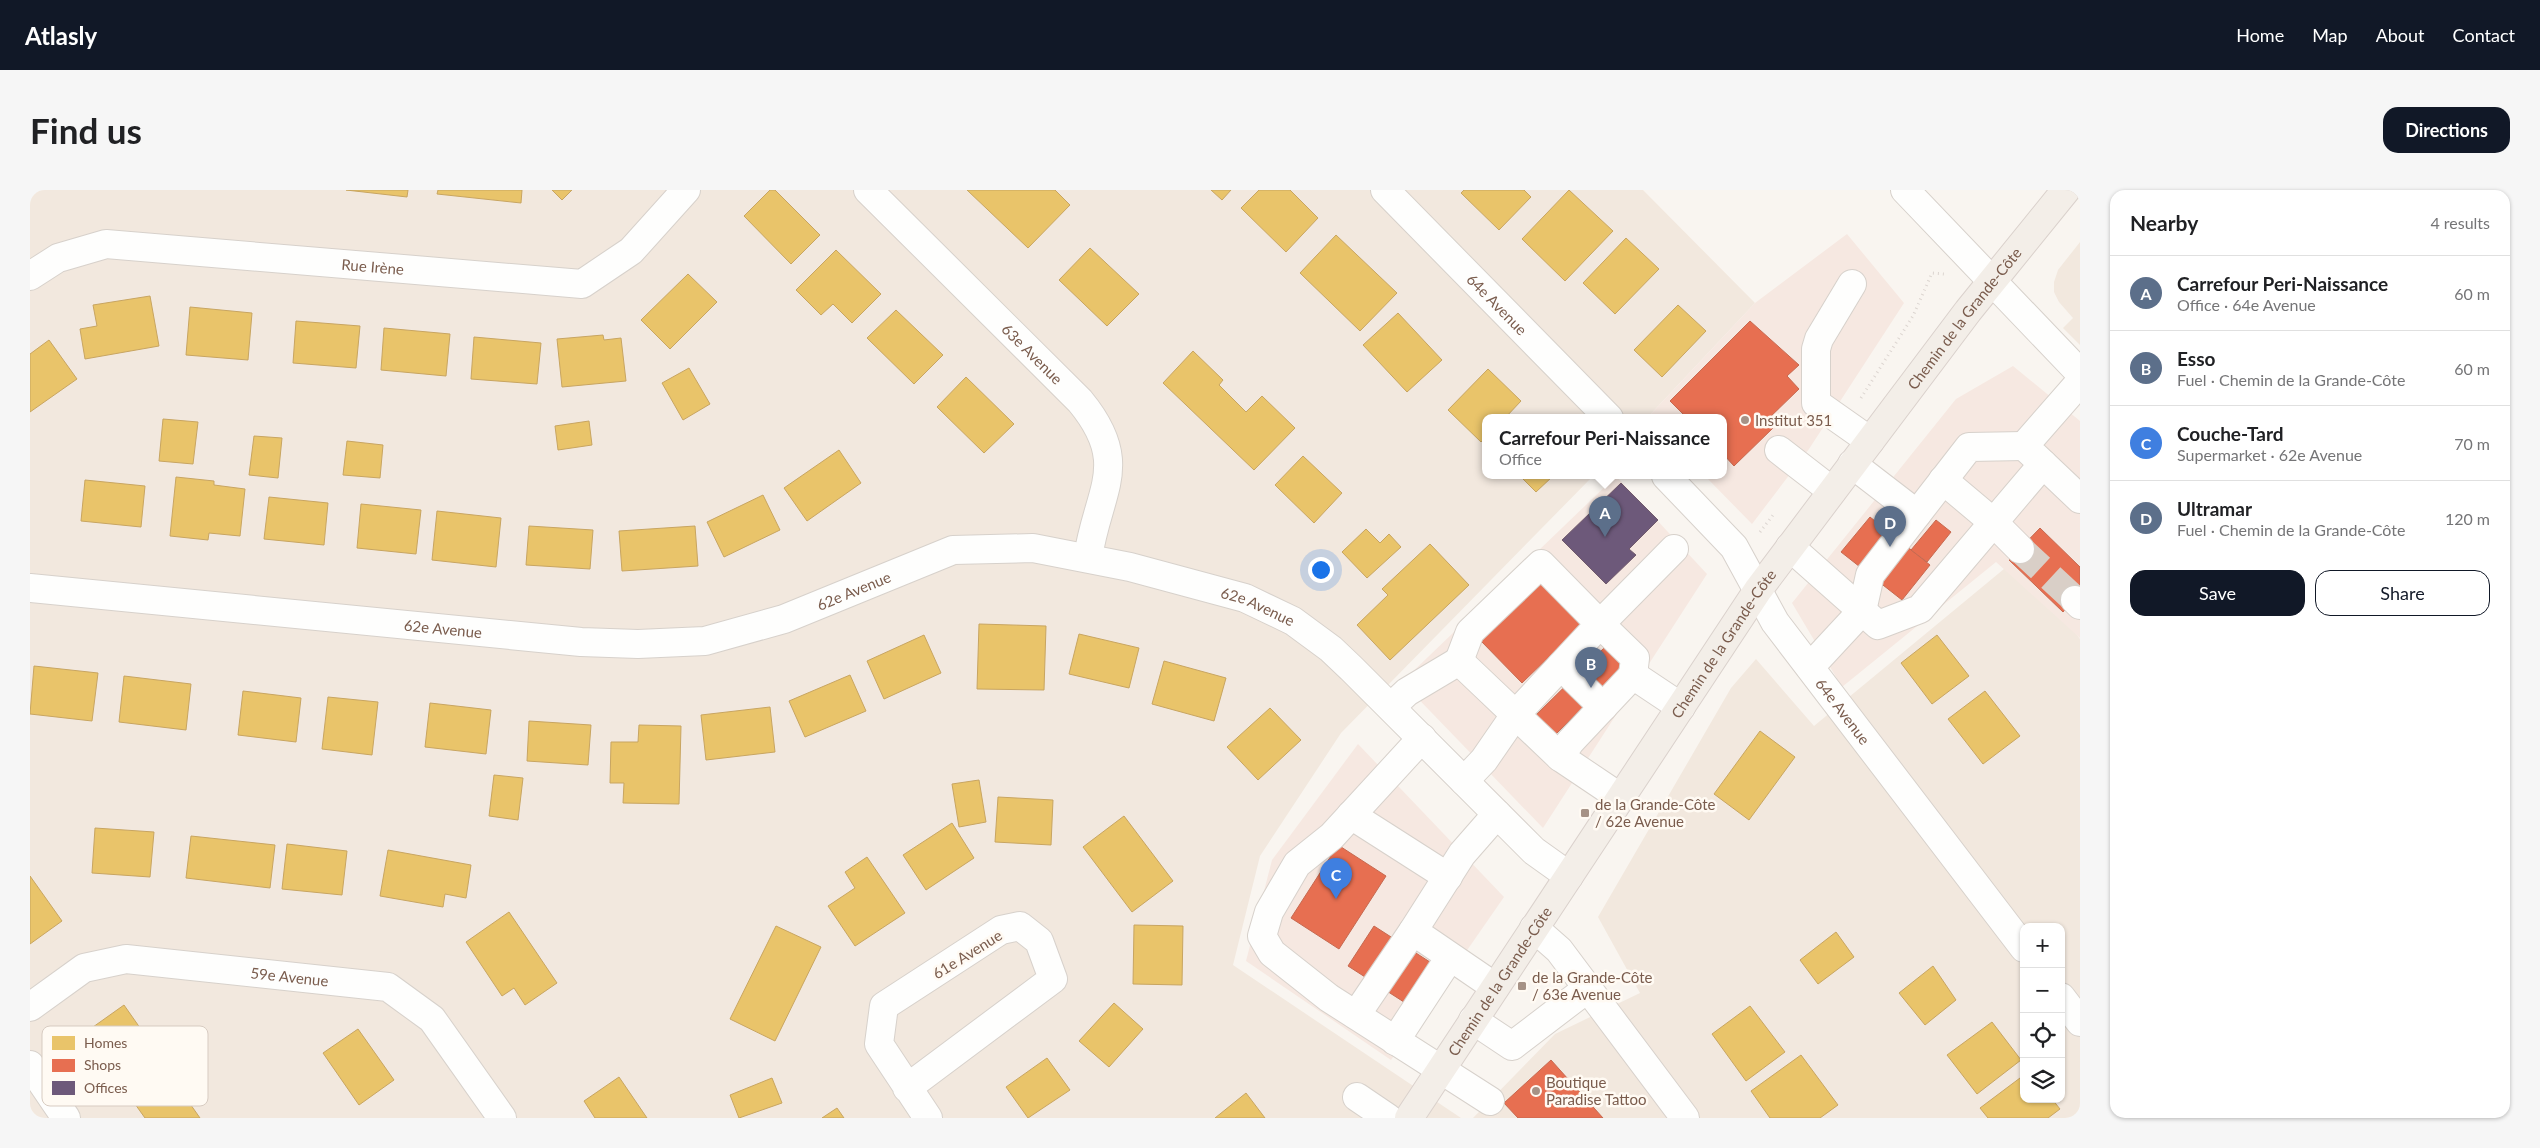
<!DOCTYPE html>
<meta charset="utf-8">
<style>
body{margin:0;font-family:Lato,sans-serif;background:#f6f6f6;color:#202124}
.controls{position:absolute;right:15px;bottom:15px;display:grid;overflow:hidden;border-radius:10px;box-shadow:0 1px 4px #0004}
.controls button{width:45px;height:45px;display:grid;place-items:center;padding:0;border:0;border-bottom:1px solid #e0e0e0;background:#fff;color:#202124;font:25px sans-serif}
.you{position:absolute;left:1290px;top:379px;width:18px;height:18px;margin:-12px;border:4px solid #fff;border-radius:50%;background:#1a73e8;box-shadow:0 0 0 8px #1a73e833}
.badge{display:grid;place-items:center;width:32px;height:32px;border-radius:50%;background:#111827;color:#fff;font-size:16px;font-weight:700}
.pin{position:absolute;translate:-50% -41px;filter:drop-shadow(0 1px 2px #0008)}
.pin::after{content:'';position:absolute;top:26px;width:18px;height:15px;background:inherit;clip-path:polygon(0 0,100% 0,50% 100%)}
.popup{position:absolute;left:1452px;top:224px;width:245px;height:65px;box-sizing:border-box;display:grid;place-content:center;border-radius:10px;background:#fff;filter:drop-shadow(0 1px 4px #0005);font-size:16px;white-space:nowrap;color:#757577}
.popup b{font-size:19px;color:#202124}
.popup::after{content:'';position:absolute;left:50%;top:100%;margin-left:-10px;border:10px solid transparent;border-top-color:#fff}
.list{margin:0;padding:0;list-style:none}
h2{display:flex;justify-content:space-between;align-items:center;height:65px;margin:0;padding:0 20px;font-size:21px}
h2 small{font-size:16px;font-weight:400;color:#757577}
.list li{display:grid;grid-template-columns:32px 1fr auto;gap:15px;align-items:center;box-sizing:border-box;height:75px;padding:0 20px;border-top:1px solid #e0e0e0}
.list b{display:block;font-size:19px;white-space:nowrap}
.list p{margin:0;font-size:16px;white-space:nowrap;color:#757577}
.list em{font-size:16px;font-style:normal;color:#757577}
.actions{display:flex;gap:10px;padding:15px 20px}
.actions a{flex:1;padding:11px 0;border:1px solid #111827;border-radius:15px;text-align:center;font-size:18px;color:#111827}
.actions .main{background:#111827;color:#fff}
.icon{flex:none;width:28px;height:28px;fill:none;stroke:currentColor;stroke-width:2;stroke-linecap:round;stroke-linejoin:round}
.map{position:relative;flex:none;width:2050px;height:928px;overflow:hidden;border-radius:15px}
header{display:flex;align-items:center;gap:30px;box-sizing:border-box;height:70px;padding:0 25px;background:#111827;color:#fff}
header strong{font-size:24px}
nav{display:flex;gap:28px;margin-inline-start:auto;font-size:18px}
.intro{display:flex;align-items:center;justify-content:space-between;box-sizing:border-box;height:120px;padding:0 30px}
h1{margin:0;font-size:35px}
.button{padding:12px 22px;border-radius:15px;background:#111827;color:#fff;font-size:18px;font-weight:700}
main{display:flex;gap:30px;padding:0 30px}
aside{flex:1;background:#fff;border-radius:15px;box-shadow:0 1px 4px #0004}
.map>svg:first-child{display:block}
.residential{fill:#f2e8de;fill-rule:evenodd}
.commercial{fill:#f6e8e1}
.homes{fill:#e9c46a;stroke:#c8a561}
.shops{fill:#e76f51;stroke:#c66950}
.offices{fill:#6d597a;stroke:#715a6c}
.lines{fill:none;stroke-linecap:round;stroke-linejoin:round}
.minor-tunnel{stroke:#d9cfc7;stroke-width:28;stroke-dasharray:28 14;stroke-linecap:butt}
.minor-casing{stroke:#d7d1cb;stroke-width:30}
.major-casing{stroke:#dad1cc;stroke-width:30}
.path{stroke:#dcd5d0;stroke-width:3;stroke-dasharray:1 4;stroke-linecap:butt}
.minor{stroke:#fefefd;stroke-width:28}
.major{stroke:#f3eee8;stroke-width:28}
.poi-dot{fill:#a69286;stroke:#fffaf3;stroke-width:2}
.labels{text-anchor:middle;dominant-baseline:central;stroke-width:5;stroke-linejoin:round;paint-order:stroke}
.street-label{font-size:15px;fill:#7a5c4d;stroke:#fffaf3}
.poi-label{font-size:15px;fill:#7a5c4d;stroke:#fffaf3;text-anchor:start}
.key{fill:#fffaf3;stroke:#d7cbc1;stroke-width:1}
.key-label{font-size:14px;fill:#7a5c4d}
</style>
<header>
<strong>Atlasly</strong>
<nav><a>Home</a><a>Map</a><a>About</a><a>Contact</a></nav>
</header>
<div class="intro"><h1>Find us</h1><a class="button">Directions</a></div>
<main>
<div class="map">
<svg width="2050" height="928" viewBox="0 0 2050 928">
<rect width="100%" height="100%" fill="#f9f5f0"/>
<g class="residential">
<path d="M0 0H1613L1725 113 1617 228H1456V286H1563L1311 543 1230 666 1203 775 1431 928H0Z"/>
<path d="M2050 52V155L2033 138 2043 128 2029 112 2024 102V92L2028 80Z"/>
<path d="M1980 374 2042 438 2050 449V928H1443L1525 844 1610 803 1568 727 1701 498 1726 469 1784 536ZM1994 737H2031V909H1994Z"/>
</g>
<g class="commercial">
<path d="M1817 44 1874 113 1779 259 1722 334 1675 286H1694V228L1618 227 1725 113Z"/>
<path d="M1983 176 2050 231V448L1966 372 1812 497 1762 413 1926 209Z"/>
<path d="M1586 286 1677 384 1513 638 1372 492Z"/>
<path d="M1328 554 1474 707 1361 870 1216 771 1242 670Z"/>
</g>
<g class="homes">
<path d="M316 0H378L377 7Z"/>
<path d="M408 0H492L491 13 407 4Z"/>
<path d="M522 0H542L532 10Z"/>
<path d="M740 0H745L790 45 761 74 714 26Z"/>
<path d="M937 0H1025L1040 15 998 58Z"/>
<path d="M1181 0H1201L1192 10Z"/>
<path d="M1229 0H1260L1288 28 1256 62 1211 18Z"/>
<path d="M1434 0H1494L1501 7 1469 40 1431 3Z"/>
<path d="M1539 0 1583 41 1535 91 1492 49Z"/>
<path d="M1306 45 1367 103 1330 141 1270 83Z"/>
<path d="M1596 48 1629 79 1585 124 1553 93Z"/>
<path d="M1060 58 1109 104 1077 136 1029 90Z"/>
<path d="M806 60 851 104 822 133 803 114 791 125 766 100Z"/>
<path d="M658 84 687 112 640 159 611 130Z"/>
<path d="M120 106 129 156 55 169 50 139 67 136 63 115Z"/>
<path d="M1648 115 1676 141 1632 187 1604 160Z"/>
<path d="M160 117 222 123 218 170 156 165Z"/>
<path d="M866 120 913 165 884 194 837 148Z"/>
<path d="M1368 123 1412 170 1377 202 1333 155Z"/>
<path d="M266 131 330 136 326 178 263 173Z"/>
<path d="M354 138 420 144 416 186 351 180Z"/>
<path d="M573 145 574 150 591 148 596 191 532 197 527 149Z"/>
<path d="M444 147 511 153 507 194 441 189Z"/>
<path d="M19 150 47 189 0 222V164Z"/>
<path d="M1163 161 1193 190 1189 195 1216 222 1232 206 1265 238 1224 280 1133 193Z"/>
<path d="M659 178 680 214 653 230 632 193Z"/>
<path d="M1458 179 1491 211 1475 228H1456V247L1451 252 1418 220Z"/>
<path d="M936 187 984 234 954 263 907 217Z"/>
<path d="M133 229 168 232 163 274 129 271Z"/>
<path d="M559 231 562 255 528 260 525 236Z"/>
<path d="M224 246 252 248 248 288 219 285Z"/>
<path d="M317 251 353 255 350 288 313 285Z"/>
<path d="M809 260 831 293 777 331 754 298Z"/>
<path d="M1273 266 1312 303 1284 333 1245 295Z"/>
<path d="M1490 286H1523L1506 302Z"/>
<path d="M146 287 184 291V295L215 299 210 346 179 343 178 350 140 346Z"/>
<path d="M55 290 115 296 111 337 51 331Z"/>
<path d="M733 305 750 340 694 367 677 332Z"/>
<path d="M239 307 298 313 294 355 234 349Z"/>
<path d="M331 314 391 320 386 364 327 358Z"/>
<path d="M407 321 471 328 466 377 402 370Z"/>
<path d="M499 336 563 340 560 379 496 375Z"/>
<path d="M665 336 668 376 592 381 589 341Z"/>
<path d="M1336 339 1350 353 1359 344 1371 357 1337 388 1312 362Z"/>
<path d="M1400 354 1439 395 1360 470 1327 435 1358 405 1352 399Z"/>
<path d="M949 434 1016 436 1014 500 947 499Z"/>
<path d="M1049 444 1109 458 1099 498 1039 484Z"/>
<path d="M894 445 911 483 854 509 837 471Z"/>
<path d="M1907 445 1939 486 1902 514 1871 473Z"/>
<path d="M1134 471 1196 488 1184 531 1122 514Z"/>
<path d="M4 476 68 483 62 531 0 524Z"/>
<path d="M820 485 836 521 775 547 759 511Z"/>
<path d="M94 486 161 494 156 540 89 532Z"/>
<path d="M213 501 271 508 266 552 208 545Z"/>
<path d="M1955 501 1990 546 1953 574 1918 529Z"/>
<path d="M298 507 348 512 342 565 292 559Z"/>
<path d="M400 513 461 520 456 564 395 557Z"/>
<path d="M740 517 745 562 676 570 671 525Z"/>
<path d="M1240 518 1271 550 1228 590 1197 557Z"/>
<path d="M499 531 561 535 558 575 497 571Z"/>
<path d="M609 535 651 536 649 614 593 613 594 593H580L581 552H608Z"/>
<path d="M1730 541 1765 567 1719 630 1684 604Z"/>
<path d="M464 585 493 588 488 630 459 626Z"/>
<path d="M949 590 956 632 929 637 922 594Z"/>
<path d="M968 607 1023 610 1021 655 965 652Z"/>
<path d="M1094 626 1143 691 1102 722 1053 657Z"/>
<path d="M922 633 944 668 896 700 873 665Z"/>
<path d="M65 638 124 642 120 687 62 683Z"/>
<path d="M161 646 245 655 240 698 156 688Z"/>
<path d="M257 654 317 661 312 705 252 699Z"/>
<path d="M358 660 441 675 436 708 415 704 413 717 350 706Z"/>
<path d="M837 667 875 723 825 756 798 716 825 698 815 682Z"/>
<path d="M0 686 32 731 0 754Z"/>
<path d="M479 722 527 793 495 815 484 798 472 806 436 752Z"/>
<path d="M1104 735 1153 736 1152 795 1103 794Z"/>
<path d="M746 736 791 757 745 851 700 829Z"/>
<path d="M1806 742 1824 767 1788 794 1770 770Z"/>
<path d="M1903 776 1926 810 1895 835 1869 803Z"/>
<path d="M1084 813 1113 839 1079 877 1049 851Z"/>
<path d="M94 815 129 865 91 892 56 842Z"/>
<path d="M1720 816 1755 862 1716 891 1682 844Z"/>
<path d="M1962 832 1991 870 1947 904 1917 865Z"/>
<path d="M328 839 364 890 329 915 293 863Z"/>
<path d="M1771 865 1808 915 1790 928H1740L1721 901Z"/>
<path d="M1017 868 1040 900 998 928 976 897Z"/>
<path d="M137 881 170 928H115L100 907Z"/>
<path d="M1994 885V909H2022L2030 919 2018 928H1958L1950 918Z"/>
<path d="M589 887 617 928H565L554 911Z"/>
<path d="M742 888 752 913 709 928 700 905Z"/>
<path d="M1216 903 1235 928H1185Z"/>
<path d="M807 918 814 928H792Z"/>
</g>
<g class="shops">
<path d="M1720 131 1769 175 1757 186 1769 199 1736 231 1743 238 1704 276 1694 265V228H1657L1640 211Z"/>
<path d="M1840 327 1900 375 1872 410 1811 362Z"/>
<path d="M1906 330 1921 342 1897 372 1881 360Z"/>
<path d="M2010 338 2050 377V405L2033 422 1979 370Z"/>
<path d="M1511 393 1552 435 1492 493 1451 451Z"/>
<path d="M1578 454 1597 473 1525 545 1506 525Z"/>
<path d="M1308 655 1356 686 1309 759 1261 728Z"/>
<path d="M1344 736 1403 774 1377 814 1318 776Z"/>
<path d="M1521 870 1573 928H1488L1474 913Z"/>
</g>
<path class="offices" d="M1591 293 1628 330 1599 359 1606 365 1576 394 1532 350Z"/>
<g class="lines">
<path class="minor-tunnel" d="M1990 359 2045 410"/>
<defs>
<g id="minor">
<path id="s1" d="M838 0 1050 211C1102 274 1068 300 1058 367"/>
<path id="s2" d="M1355 0 1579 228"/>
<path d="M1875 0 2050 183"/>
<path id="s3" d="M0 86 28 68 76 54 552 94 601 61 656 0"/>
<path d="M1822 94 1789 149 1786 159V213L1840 251"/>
<path d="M2050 192 1994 256 2050 309"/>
<path d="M1749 260 1802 301"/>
<path d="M1822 274 1887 324 1939 257 1994 256"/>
<path id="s4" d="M1636 286 1704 357 1745 432 1994 758"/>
<path d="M1913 290 1963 332 1990 359"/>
<path d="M1760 357 1848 435 1890 419 2013 274"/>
<path id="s5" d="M0 398 551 452 608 454 675 451 754 429 923 360 1003 358 1100 377 1215 408 1263 431 1301 459 1321 478 1504 661 1539 686"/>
<path d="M2045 410 2050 415"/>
<path d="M1429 471 1440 442 1511 374 1570 434 1644 359"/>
<path d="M1531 476 1573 517"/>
<path d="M1780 477 1832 421 1840 385 1887 324"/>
<path d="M1361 517 1377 502 1429 471 1530 567"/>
<path d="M1392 548 1302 646 1267 674 1239 722 1232 746 1242 763 1299 808 1460 911"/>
<path d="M1434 591 1454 570 1485 525 1570 434 1605 468 1603 485"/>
<path d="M1591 608 1530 567 1540 552 1603 485 1651 517"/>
<path d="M1321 625 1418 687"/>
<path d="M1504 738 1529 760 1655 928"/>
<path d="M1465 797 1383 741 1432 664 1467 624"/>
<path d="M2031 807 2050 832"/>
<path id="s6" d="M0 817 54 778 96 769 358 797 402 829 472 928"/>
<path d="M1326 825 1383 741"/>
<path d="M1443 830 1482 856 1558 798"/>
<path d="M1365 851 1420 767"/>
<path d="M0 875 36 928"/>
<path d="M877 898 1023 789 1009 751 990 736 971 740 854 816 849 854 898 928"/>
<path d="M1327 907 1358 928"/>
</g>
<g id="major">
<path id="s7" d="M1379 928 1728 400 1938 121 2036 0"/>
</g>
</defs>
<use href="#minor" class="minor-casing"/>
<use href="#major" class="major-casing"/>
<g class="path">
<path d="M1831 208 1883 126 1902 83 1914 84"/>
<path d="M1730 342 1743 325"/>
</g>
<use href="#minor" class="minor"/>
<use href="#major" class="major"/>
</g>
<g class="poi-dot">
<circle cx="1715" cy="230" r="5"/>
<rect x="1550" y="618" width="10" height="10" rx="2.5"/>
<rect x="1487" y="791" width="10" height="10" rx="2.5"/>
<circle cx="1506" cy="901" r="5"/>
</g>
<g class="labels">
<g class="street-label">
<text stroke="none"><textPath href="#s3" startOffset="351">Rue Irène</textPath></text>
<text stroke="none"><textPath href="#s2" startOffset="160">64e Avenue</textPath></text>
<text stroke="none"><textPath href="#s7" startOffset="974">Chemin de la Grande-Côte</textPath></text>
<text stroke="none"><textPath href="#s1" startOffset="232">63e Avenue</textPath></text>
<text stroke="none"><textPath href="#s5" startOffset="835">62e Avenue</textPath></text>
<text stroke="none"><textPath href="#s5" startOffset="1255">62e Avenue</textPath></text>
<text stroke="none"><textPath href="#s5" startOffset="415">62e Avenue</textPath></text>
<text stroke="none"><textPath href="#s7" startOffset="569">Chemin de la Grande-Côte</textPath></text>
<text stroke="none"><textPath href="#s4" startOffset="296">64e Avenue</textPath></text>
<text transform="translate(937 764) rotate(-32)">61e Avenue</text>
<text stroke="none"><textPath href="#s6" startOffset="274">59e Avenue</textPath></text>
<text stroke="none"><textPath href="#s7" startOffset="164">Chemin de la Grande-Côte</textPath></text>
</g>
<g class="poi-label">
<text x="1725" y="230">Institut 351</text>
<text x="1565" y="614">de la Grande-Côte<tspan x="1565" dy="17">/ 62e Avenue</tspan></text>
<text x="1502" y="787">de la Grande-Côte<tspan x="1502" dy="17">/ 63e Avenue</tspan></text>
<text x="1516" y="892">Boutique<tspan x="1516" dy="17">Paradise Tattoo</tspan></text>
</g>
</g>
<rect x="12" y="836" width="166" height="80" rx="8" class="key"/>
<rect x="22" y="846" width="23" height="14" fill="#e9c46a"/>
<rect x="22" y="869" width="23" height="13" fill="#e76f51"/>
<rect x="22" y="891" width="23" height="14" fill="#6d597a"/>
<g class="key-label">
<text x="54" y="858">Homes</text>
<text x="54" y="880">Shops</text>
<text x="54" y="903">Offices</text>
</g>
</svg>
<div class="controls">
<button>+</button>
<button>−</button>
<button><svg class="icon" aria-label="locate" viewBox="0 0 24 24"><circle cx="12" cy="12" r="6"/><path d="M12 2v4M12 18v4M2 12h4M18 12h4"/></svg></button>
<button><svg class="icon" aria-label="layers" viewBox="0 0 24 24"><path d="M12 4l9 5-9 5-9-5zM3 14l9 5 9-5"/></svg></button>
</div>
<div class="you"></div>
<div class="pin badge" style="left:1575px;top:347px;background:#5c6f8a">A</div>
<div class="popup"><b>Carrefour Peri-Naissance</b>Office</div>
<div class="pin badge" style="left:1561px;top:498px;background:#5c6f8a">B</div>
<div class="pin badge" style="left:1306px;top:709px;background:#3f7fe0">C</div>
<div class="pin badge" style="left:1860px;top:357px;background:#5c6f8a">D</div>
</div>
<aside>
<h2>Nearby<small>4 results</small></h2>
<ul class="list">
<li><span class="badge" style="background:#5c6f8a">A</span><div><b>Carrefour Peri-Naissance</b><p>Office · 64e Avenue</p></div><em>60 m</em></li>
<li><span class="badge" style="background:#5c6f8a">B</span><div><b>Esso</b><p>Fuel · Chemin de la Grande-Côte</p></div><em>60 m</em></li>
<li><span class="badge" style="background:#3f7fe0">C</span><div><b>Couche-Tard</b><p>Supermarket · 62e Avenue</p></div><em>70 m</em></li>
<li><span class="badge" style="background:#5c6f8a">D</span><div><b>Ultramar</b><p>Fuel · Chemin de la Grande-Côte</p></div><em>120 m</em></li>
</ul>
<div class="actions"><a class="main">Save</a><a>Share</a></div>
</aside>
</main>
